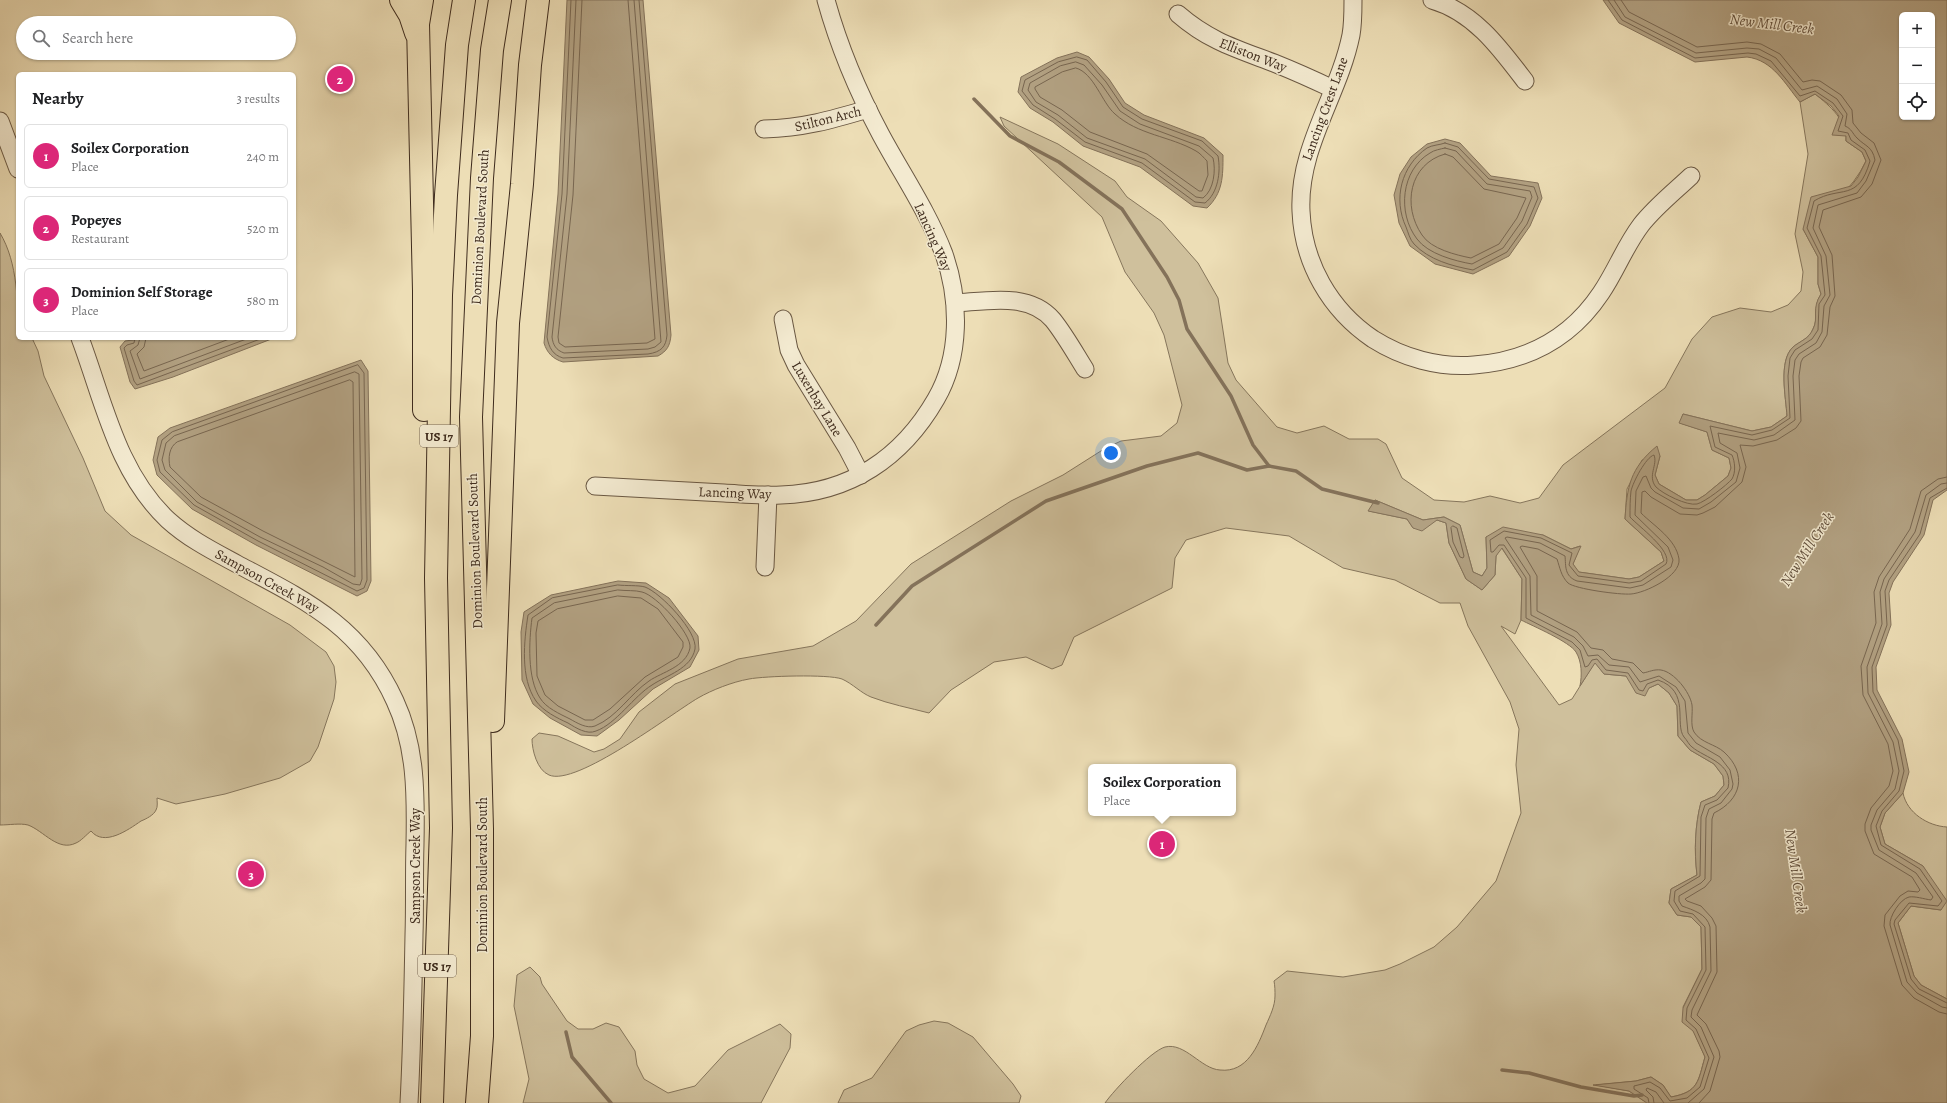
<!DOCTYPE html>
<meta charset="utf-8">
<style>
body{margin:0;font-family:Alegreya,serif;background:#f6f6f6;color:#202124}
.controls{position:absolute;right:12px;top:12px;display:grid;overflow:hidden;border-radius:6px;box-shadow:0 1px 3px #0004}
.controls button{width:36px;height:36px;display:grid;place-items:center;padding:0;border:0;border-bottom:1px solid #e0e0e0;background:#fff;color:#202124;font:20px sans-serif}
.you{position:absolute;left:1111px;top:453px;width:14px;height:14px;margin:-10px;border:3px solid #fff;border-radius:50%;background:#1a73e8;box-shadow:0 0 0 6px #1a73e833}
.badge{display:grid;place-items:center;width:26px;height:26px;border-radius:50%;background:#db2777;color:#fff;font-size:13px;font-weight:700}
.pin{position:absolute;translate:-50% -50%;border:2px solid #fff;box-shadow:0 1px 4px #0006}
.popup{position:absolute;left:1088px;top:764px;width:148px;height:52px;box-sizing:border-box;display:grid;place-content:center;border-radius:6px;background:#fff;filter:drop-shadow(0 1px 3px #0005);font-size:13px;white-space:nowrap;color:#757577}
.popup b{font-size:15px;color:#202124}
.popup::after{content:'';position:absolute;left:50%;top:100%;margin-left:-8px;border:8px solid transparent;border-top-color:#fff}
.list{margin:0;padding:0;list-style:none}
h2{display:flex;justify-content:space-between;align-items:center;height:52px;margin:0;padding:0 16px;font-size:17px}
h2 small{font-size:13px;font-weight:400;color:#757577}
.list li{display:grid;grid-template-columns:26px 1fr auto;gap:12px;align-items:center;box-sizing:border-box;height:64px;margin:0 8px 8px;padding:0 8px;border:1px solid #e0e0e0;border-radius:6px}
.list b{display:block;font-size:15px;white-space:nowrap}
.list p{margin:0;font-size:13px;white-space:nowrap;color:#757577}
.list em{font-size:13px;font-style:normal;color:#757577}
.icon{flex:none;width:22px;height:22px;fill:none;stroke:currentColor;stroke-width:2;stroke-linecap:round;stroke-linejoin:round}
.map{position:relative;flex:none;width:1947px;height:1103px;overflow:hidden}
.search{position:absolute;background:#fff;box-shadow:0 1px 3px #0004;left:16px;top:16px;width:280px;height:44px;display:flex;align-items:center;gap:10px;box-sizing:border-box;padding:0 14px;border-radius:22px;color:#757577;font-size:15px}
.panel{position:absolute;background:#fff;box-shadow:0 1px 3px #0004;left:16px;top:72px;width:280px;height:268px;border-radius:6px}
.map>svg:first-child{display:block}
.green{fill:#cfc09c;stroke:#86765c}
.water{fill:#b2a182;stroke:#84725a;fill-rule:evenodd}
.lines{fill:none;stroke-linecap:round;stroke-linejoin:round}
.shore{stroke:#786650;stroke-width:1}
.stream{stroke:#84725a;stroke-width:3.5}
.minor-casing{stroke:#6a5843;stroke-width:19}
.highway-casing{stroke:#3e2b1d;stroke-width:24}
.minor{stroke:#f3ead0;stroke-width:17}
.highway{stroke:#eddeb6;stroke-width:22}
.labels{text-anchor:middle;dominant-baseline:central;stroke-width:3;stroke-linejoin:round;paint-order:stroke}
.shield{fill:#f3ead0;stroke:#746453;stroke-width:1}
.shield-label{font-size:13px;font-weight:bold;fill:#3e2b1d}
.street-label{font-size:14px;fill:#3e2b1d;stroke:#f3ead0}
.water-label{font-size:15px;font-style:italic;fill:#614e3b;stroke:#f3ead0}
</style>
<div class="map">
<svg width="1947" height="1103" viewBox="0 0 1947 1103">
<rect width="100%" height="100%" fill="#eddeb6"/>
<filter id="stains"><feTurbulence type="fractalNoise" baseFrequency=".005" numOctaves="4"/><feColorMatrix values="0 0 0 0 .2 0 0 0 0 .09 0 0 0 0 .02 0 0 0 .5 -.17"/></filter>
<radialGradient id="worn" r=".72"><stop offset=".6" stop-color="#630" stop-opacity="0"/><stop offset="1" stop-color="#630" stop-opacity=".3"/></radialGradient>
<g class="green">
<path d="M1815 94C1830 106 1847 120 1846 141L1862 152 1866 161C1852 191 1828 207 1803 229L1818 257V284L1821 294C1812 308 1819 318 1813 329 1809 339 1800 341 1793 347 1778 361 1786 398 1787 416L1771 427 1752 431 1683 414 1680 423 1707 432 1712 450 1729 458 1731 468 1728 476 1705 495 1697 500H1686L1659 484 1655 475 1660 456 1642 460 1627 489 1625 519 1661 552 1664 561 1639 577 1629 579 1578 572 1573 564 1580 546 1571 549 1543 535 1486 537 1487 568 1482 576 1473 572 1460 525 1444 517 1423 520 1375 500 1369 511 1407 519 1413 528 1437 520 1446 523 1449 543 1466 579 1482 590 1495 575 1496 556 1501 547 1522 579 1521 620 1515 634 1501 626 1559 705 1572 699 1595 662 1604 674 1626 676 1649 688 1658 684 1669 693 1677 706 1678 736 1690 750 1714 764 1723 776 1724 785 1715 796 1701 802C1695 825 1694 851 1697 875L1671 889 1669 903 1677 915 1691 917 1701 927 1702 969 1683 1007 1705 1057C1698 1081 1699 1092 1671 1097L1663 1085 1651 1077 1636 1081 1596 1085 1629 1091 1647 1103H1105C1114 1090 1151 1051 1165 1047 1185 1042 1201 1069 1220 1070 1247 1073 1258 1046 1266 1025 1270 1016 1275 1006 1275 996 1275 991 1275 986 1274 981L1287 971 1343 977 1385 970 1400 964 1434 947 1457 927 1496 881 1521 813 1516 765 1519 729 1510 702 1468 626 1460 603H1440L1395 580 1343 568 1289 536 1226 528 1186 540 1175 558 1172 588 1074 637 1062 665 1052 669 1026 657 994 662 951 690 929 713C910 708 889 704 871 697 861 693 853 684 842 679 828 674 765 676 749 679 732 682 712 690 698 698 671 714 576 787 549 775 537 770 532 750 532 739L539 733 558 736 594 752 604 749 620 739 639 712 675 684 738 659 813 646 856 621 911 564 1011 501 1063 475 1104 449 1121 441 1161 436 1177 423 1182 405 1164 335 1154 313 1125 272 1102 217 1004 126 1000 117 1058 144 1115 181 1127 197 1161 221 1198 263 1218 298 1228 363 1236 380 1277 427 1297 433 1324 426 1349 439H1378L1386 444 1402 478 1434 500 1464 502 1490 496 1520 503 1539 498 1563 465 1665 388 1692 339 1712 317 1740 308 1771 312 1788 305 1801 291 1803 272 1795 234 1808 154 1800 102Z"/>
<path d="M0 233C18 263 18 304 18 338H32L38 351 44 376 83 458 105 511 131 535 290 625 326 652 334 666 336 682 334 699 318 747 310 761 280 778 225 794 176 804 157 798C157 801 158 807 156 810 154 815 146 819 141 821 128 830 104 847 91 831 86 835 81 841 76 843 58 852 44 831 28 825 20 823 9 825 0 825Z"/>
<path d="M1903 793C1907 813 1928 826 1947 827V999L1921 985 1914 976 1898 923 1911 906 1941 910 1923 866 1885 844 1880 827 1885 813Z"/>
<path d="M530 967 540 977 542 984 567 1021 578 1029H593L606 1023 619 1027 635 1051 637 1065 644 1079 668 1093 695 1086 728 1050 780 1024 791 1034 790 1048 761 1103H523L529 1079 514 1006 517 975Z"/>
<path d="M934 1021 948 1023 973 1037 1013 1084 1021 1096 1019 1103H838L844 1090 872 1078 906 1031 919 1025Z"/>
</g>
<g class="water">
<path d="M567 0H643L671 335C670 346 667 351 658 356L563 362C553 359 547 353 544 343L558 194Z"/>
<path d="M1603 0H1947V490L1933 500 1924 535 1893 582 1889 593 1891 625 1876 667 1877 690 1902 739 1909 772 1903 793 1885 813 1880 827 1885 844 1923 866 1947 901 1941 910 1911 906 1898 923 1914 976 1921 985 1947 999V1103H1647L1629 1091 1593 1085 1636 1081 1651 1077 1663 1085 1671 1097C1699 1092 1698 1081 1705 1057L1693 1031 1682 1022 1683 1008 1702 969 1701 927 1691 917 1677 915 1669 903 1671 889 1697 875C1694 851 1695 825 1701 802L1715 796 1724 785 1723 776 1714 764 1690 750 1678 736 1677 706 1669 693 1658 684 1649 688 1645 696 1636 693 1626 676 1604 674 1595 663 1580 686C1582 675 1582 662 1576 652 1570 642 1533 626 1521 620L1522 579 1502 548 1496 556 1495 575 1482 590 1466 579 1449 543 1446 523 1437 520 1422 531 1413 528 1407 519 1368 511 1375 500 1423 520 1444 517 1460 525 1473 572 1482 576 1487 568 1486 537 1503 527 1543 535 1571 549 1581 546 1573 564 1579 572 1629 579 1639 577 1664 561 1661 552 1625 519C1627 487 1630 468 1657 446L1660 456 1655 475 1659 484 1686 500H1697L1705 495 1728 476 1731 468 1729 458 1712 450 1707 432 1679 423 1683 414 1752 431 1771 427 1787 416C1786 398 1778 361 1793 347 1800 341 1809 339 1813 329 1819 318 1811 309 1821 294L1818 284V257L1803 229 1811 197 1851 186 1858 177 1866 161 1862 152 1846 141V136L1832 135 1839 116 1831 106 1815 94 1800 102C1785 84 1773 60 1747 57L1695 62 1619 23ZM1902 15H1932V117H1902Z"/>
<path d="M1077 52 1089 57 1109 79 1125 103 1144 115 1204 138 1223 155C1223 176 1223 193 1207 208L1193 206 1140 167 1083 146 1053 122 1030 108 1018 92 1021 77 1057 58Z"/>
<path d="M1445 139 1460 143 1491 176 1538 183 1542 198 1530 226 1509 256 1473 274 1435 264 1410 246 1399 223 1394 195 1400 174 1411 157 1427 144Z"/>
<path d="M149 338H274L173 377 135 389 130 382 120 347 125 341Z"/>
<path d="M361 360 368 371 371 581 367 591 357 596 256 545 192 509 157 475 153 460 158 437 170 428Z"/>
<path d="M618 581 646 583 669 598 698 636 699 650 690 667 653 689 619 720 597 736 581 735 550 718 533 704 522 680 521 632 524 612 551 595Z"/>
</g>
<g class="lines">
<g class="shore">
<path d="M571 0 562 194 547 337C549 348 553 355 563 358L648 354C661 352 666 347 667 335L639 0"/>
<path d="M576 0 567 194 552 337C553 345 556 350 564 353L648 349 655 347 661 342 634 0"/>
<path d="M582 0 573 195 558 337 559 343 565 347 647 343 655 339 628 0"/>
<path d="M1608 0 1622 20 1695 58 1748 53 1756 54 1771 61 1800 96 1815 91 1833 103 1843 116 1838 131 1848 133 1851 140 1865 150 1870 161C1858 203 1840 185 1814 201L1807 228 1821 256 1825 295 1819 304 1818 330 1812 339 1795 350 1790 358 1788 376 1790 418 1772 430 1752 435 1710 426 1715 447 1732 455C1735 462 1736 472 1732 479 1727 485 1705 502 1697 504 1687 506 1663 494 1656 487 1647 476 1658 465 1654 455 1646 457 1633 482 1631 491 1630 499 1630 508 1630 517 1638 526 1673 551 1666 564L1641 581 1629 583 1578 576 1569 565 1572 553 1541 538 1504 531 1490 540 1491 552H1493L1499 545H1504L1526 578V618L1572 642 1580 650 1585 667 1588 666 1592 660 1597 659 1606 670 1628 673 1639 690 1643 691 1647 684 1658 680C1691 691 1674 724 1684 737 1687 740 1689 745 1692 747 1705 758 1734 763 1728 788L1717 800 1705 805 1701 817 1700 876 1675 891 1674 901 1680 911 1693 914 1705 927 1706 970 1687 1008 1686 1020 1696 1029 1709 1058 1700 1087 1687 1098 1670 1101 1660 1088 1650 1082 1634 1086V1089L1648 1098 1649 1103"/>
<path d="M1614 0 1625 17 1696 53 1747 48 1759 49 1776 58 1802 90 1817 86 1837 99 1847 114 1845 126C1852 129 1852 133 1857 138 1866 147 1872 146 1875 160L1866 181 1857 193 1818 205 1813 228 1826 256 1830 295 1824 306 1822 332 1816 343 1799 354 1795 360 1793 376 1795 420 1774 435 1754 440 1718 433 1720 443 1737 453 1740 468 1736 482 1711 502 1699 509 1683 508 1655 492 1651 488 1646 476 1643 477 1636 491 1635 515 1668 547 1673 560 1671 567 1643 585 1630 588 1577 581C1564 576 1566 566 1565 556L1540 543 1507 537 1505 538 1530 576 1531 615 1574 637 1583 646 1588 656 1598 655 1609 665 1629 667 1640 682 1659 676 1676 687 1685 701 1688 733 1696 743 1720 757 1730 770 1733 784 1732 789 1721 803 1709 809 1706 818 1705 879 1701 883 1679 896V901L1682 906C1693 910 1707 914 1710 927L1711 971 1692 1010 1691 1017 1701 1027 1714 1057 1704 1089 1688 1103"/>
<path d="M1621 0 1629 12 1697 47 1747 42 1761 44 1780 54 1803 82 1812 80 1820 81 1841 95 1852 110 1853 123 1861 133 1874 143 1881 160 1872 184 1861 197 1823 210 1819 227 1832 255 1835 296 1830 307 1827 335 1820 347 1803 358 1801 362 1799 376 1801 421 1796 428 1777 440 1753 446 1740 445 1746 467 1742 482 1715 507 1703 513 1697 515 1680 514 1651 497 1645 491 1642 492 1641 513C1654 526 1676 539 1679 559 1681 576 1645 593 1631 594 1620 595 1575 589 1568 583 1561 576 1560 568 1557 559L1538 549 1522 546 1520 547 1537 576V611L1577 632 1591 648 1603 650 1612 659 1633 663 1643 673C1649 672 1654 669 1661 670 1674 672 1690 692 1692 705 1693 713 1690 725 1694 732 1701 743 1715 744 1724 752 1748 774 1741 800 1714 813L1712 819 1711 880 1705 887 1685 899 1687 901 1701 906 1712 918 1716 926 1717 972 1697 1015 1706 1024 1719 1051 1720 1057 1710 1091 1699 1103"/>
<path d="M1077 57 1087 60 1106 82 1123 107 1142 119 1202 141 1218 156C1221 172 1218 193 1205 203L1195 202 1142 163 1085 142 1055 119 1033 105 1022 91 1025 80 1058 62Z"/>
<path d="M1076 62 1084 65 1102 85 1120 111 1140 124 1199 146 1213 158C1216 170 1214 190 1203 198L1196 197 1145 159 1087 138 1058 115 1036 102 1028 90 1030 83 1060 66Z"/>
<path d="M1076 68C1094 73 1102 103 1115 114 1138 135 1170 136 1196 151 1200 153 1204 158 1207 161L1208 175 1202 191H1199L1147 154 1090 132 1062 110 1040 97 1035 89V87L1062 72Z"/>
<path d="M1445 143 1458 147 1489 179 1534 187 1538 198 1527 224 1507 252 1473 270C1452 266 1429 260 1414 244 1410 240 1408 232 1406 227 1393 199 1401 166 1427 148 1432 145 1440 145 1445 143Z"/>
<path d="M1445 148 1456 151 1487 184 1530 191 1532 197 1522 221 1503 248 1472 264C1455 261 1428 254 1417 239 1397 213 1401 170 1430 153 1434 150 1441 149 1445 148Z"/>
<path d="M1445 154 1453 157 1484 189 1526 198 1517 218 1499 244 1471 258C1456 255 1431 249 1422 235 1402 206 1409 164 1445 154Z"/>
<path d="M135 338 134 343 127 345 124 348 134 381 137 385 263 338"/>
<path d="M140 338 138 345 130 351 140 379 249 338"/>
<path d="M146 338 144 347 137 354 144 371 232 338"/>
<path d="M358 365 364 373 367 580 364 588 357 591 258 541 194 505 160 472 157 460 162 440 172 432Z"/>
<path d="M355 372 359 374 362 579 360 585 353 584 323 567 260 537 197 502 165 470 162 460 166 443 174 436Z"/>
<path d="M350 380 353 382 355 577 263 531 201 497 170 467C168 458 169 447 177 442Z"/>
<path d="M1947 477 1938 479 1921 491 1910 529 1879 577 1874 592 1876 623 1861 666 1863 695 1888 744 1893 771 1889 786 1871 808 1865 824V831L1874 854 1912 877 1920 890 1918 892 1908 891 1900 896 1885 915 1884 926 1902 985 1914 998 1939 1012 1947 1014"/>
<path d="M1947 483 1941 484 1926 495 1915 532 1884 579 1880 592 1882 624 1867 667 1868 693 1893 742 1899 771 1895 789 1877 810 1871 825V830L1879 850 1916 873 1933 897 1931 900C1924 899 1915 896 1909 897 1900 899 1889 917 1890 925L1907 982 1917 993 1942 1007 1947 1008"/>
<path d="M1947 488 1930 498 1920 534 1889 580 1885 591 1887 625 1872 667 1873 692 1898 740 1904 771 1899 791 1882 811 1876 826 1881 845 1920 869 1942 901 1938 906 1909 903 1895 920 1894 924 1911 979 1919 989 1947 1003"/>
<path d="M1453 526 1457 528 1464 556 1463 558 1460 557 1453 542 1451 528Z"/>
<path d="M618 585C626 586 638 585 645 587 661 593 698 632 695 649 691 669 667 675 652 685 634 696 616 724 596 731 587 735 576 728 568 723 557 718 543 711 536 701 520 678 524 641 528 615L552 598Z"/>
<path d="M618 590C626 591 635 590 642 592 656 595 692 634 690 648 686 667 662 672 649 681 630 694 617 717 595 726 587 729 577 723 570 719 560 714 546 708 540 698 527 678 529 641 532 618L554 603Z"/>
<path d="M618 596 641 598 658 609 683 642V647L678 657 645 677 610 709 593 720H585L558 706 545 695 537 676 536 633 538 621 557 609Z"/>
<path d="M1654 1103 1653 1097 1646 1090 1647 1088 1656 1092 1664 1103"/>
</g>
<g class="stream">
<path d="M974 99 1010 136 1059 162 1122 209 1167 277 1179 300 1187 329 1231 396 1253 445 1269 466 1296 471 1322 489 1378 503"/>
<path d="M876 625 912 586 1046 501 1147 466 1198 453 1247 470 1269 466"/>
<path d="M566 1032 572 1057 611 1103"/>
<path d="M1502 1070 1529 1073 1581 1087 1634 1096 1642 1095"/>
</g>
<defs>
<g id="minor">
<path d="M1353 0C1353 12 1353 24 1351 35 1339 95 1298 147 1301 211 1303 263 1330 310 1373 339 1403 358 1439 368 1474 365 1528 361 1571 338 1601 293 1616 271 1625 246 1641 225 1655 207 1674 192 1691 176"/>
<path d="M1432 0C1474 12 1500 48 1525 81"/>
<path d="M1178 14C1209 41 1237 49 1274 63 1294 71 1314 80 1333 89"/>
<path d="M0 121 18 169"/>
<path d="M764 129C803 128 831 120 868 109"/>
<path d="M955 303C988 301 1029 292 1053 320 1065 335 1075 353 1085 369"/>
<path d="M783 319 789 350 796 365 847 448 861 475"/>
<path d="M80 338C104 402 117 472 168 520 189 539 213 551 237 564 305 600 361 626 395 701 416 746 416 794 415 844 414 874 415 904 414 935 413 991 412 1047 409 1103"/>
<path d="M595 486C638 488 681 491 724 493 743 494 762 496 781 495 850 493 902 458 936 399 961 356 960 300 944 254 928 212 902 174 881 135 858 92 839 47 826 0"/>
<path d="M765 567 768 495"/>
</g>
<g id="highway">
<path d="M401 0 410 15 416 33"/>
<path d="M422 0 418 24 424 291V410"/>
<path d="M493 721 508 323 522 184 530 65 538 0"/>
<path d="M432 1103 441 828 436 578 441 295 446 195 457 45 464 0"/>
<path d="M477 1103 482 1036V829L471 417 482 178 492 50 500 0"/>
</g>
</defs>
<use href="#minor" class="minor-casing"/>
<use href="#highway" class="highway-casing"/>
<use href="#minor" class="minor"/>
<use href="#highway" class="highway"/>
</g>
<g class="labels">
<g class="shield">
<rect x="420" y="425" width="38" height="22" rx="3"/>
<rect x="418" y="955" width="38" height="22" rx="3"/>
</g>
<g class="shield-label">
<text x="439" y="436">US 17</text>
<text x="437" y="966">US 17</text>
</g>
<g class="street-label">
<text transform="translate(1253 55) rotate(21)">Elliston Way</text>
<text transform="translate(1325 109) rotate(-70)">Lancing Crest Lane</text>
<text transform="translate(828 119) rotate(-14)">Stilton Arch</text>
<text transform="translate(480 227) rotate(-87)">Dominion Boulevard South</text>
<text transform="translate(933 237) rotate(66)">Lancing Way</text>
<text transform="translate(817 399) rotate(59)">Luxenbay Lane</text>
<text transform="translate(735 493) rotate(2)">Lancing Way</text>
<text transform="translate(475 551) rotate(-92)">Dominion Boulevard South</text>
<text transform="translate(267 581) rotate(29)">Sampson Creek Way</text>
<text transform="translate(415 866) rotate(-90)">Sampson Creek Way</text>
<text transform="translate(482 875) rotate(-90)">Dominion Boulevard South</text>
</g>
<g class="water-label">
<text transform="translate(1772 24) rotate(7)">New Mill Creek</text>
<text transform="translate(1807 549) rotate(-57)">New Mill Creek</text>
<text transform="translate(1796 871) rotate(82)">New Mill Creek</text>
</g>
</g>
<rect width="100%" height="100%" filter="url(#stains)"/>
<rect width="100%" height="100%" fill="url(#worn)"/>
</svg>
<div class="controls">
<button>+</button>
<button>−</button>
<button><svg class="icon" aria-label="locate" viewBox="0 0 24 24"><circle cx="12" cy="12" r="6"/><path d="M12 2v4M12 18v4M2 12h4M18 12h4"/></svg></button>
</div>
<div class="you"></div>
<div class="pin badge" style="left:1162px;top:844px">1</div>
<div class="popup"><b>Soilex Corporation</b>Place</div>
<div class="pin badge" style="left:340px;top:79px">2</div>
<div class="pin badge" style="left:251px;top:874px">3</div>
<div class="search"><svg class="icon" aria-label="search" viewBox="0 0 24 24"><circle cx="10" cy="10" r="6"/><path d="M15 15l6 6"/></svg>Search here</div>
<section class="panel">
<h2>Nearby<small>3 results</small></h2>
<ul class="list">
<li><span class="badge">1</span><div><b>Soilex Corporation</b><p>Place</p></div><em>240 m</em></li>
<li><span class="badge">2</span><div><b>Popeyes</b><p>Restaurant</p></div><em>520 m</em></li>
<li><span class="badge">3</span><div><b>Dominion Self Storage</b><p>Place</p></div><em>580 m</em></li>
</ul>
</section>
</div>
